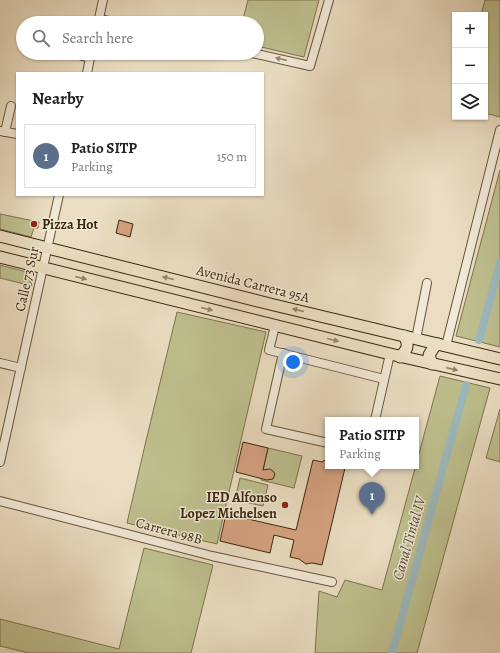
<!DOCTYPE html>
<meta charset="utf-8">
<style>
body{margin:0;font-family:Alegreya,serif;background:#f2f2f2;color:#222}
.controls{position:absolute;right:12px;top:12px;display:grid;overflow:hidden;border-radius:0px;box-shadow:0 1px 3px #0004}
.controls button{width:36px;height:36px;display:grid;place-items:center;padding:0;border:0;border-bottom:1px solid #e0e0e0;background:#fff;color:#222;font:20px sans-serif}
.you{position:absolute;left:293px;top:362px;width:14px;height:14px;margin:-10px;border:3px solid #fff;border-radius:50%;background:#1a73e8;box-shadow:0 0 0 6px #1a73e833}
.badge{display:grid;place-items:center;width:26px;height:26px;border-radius:50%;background:#d93025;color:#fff;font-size:13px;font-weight:700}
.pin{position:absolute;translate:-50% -33px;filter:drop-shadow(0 1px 2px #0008)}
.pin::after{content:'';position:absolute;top:21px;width:14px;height:12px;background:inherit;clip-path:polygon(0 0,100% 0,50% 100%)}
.popup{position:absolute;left:325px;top:417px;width:94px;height:52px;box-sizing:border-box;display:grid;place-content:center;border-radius:0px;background:#fff;filter:drop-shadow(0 1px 3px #0005);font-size:13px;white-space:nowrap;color:#767676}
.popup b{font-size:15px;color:#222}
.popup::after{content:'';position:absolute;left:50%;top:100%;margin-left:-8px;border:8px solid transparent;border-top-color:#fff}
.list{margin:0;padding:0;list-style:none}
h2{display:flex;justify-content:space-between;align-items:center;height:52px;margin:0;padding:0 16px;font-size:17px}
h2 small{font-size:13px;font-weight:400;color:#767676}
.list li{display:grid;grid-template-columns:26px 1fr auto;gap:12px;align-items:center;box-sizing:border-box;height:64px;margin:0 8px 8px;padding:0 8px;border:1px solid #e0e0e0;border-radius:0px}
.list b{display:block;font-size:15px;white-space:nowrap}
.list p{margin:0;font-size:13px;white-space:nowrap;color:#767676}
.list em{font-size:13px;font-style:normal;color:#767676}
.icon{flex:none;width:22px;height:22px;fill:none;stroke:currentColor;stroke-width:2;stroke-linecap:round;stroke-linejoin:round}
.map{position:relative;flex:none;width:500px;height:653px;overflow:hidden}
.search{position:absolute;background:#fff;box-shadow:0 1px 3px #0004;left:16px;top:16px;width:248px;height:44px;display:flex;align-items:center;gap:10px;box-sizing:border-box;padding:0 14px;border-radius:22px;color:#767676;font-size:15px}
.panel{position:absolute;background:#fff;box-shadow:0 1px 3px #0004;left:16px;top:72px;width:248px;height:124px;border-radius:0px}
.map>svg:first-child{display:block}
.green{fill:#bebf8e;stroke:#7e734e}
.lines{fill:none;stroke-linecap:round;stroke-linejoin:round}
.canal{stroke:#9cbabd;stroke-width:8}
.building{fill:#d5a180;stroke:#3d270d}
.minor-casing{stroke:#68543a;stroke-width:10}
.major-casing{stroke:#3d270d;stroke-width:13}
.minor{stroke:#f1e9d7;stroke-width:8}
.major{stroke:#eaddc1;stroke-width:11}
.oneway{fill:#978872}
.oneway2{fill:#948267}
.poi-dot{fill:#8f2418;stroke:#f1e9d7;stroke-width:1.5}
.labels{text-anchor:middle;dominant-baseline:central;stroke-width:3;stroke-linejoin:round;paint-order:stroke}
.poi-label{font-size:14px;font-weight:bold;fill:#3d270d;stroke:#f1e9d7;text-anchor:start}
.street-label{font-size:14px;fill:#3d270d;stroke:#f1e9d7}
.water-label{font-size:15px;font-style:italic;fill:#554c39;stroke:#f1e9d7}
</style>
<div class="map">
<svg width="500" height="653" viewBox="0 0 500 653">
<rect width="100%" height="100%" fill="#eaddc1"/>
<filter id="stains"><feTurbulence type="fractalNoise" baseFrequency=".005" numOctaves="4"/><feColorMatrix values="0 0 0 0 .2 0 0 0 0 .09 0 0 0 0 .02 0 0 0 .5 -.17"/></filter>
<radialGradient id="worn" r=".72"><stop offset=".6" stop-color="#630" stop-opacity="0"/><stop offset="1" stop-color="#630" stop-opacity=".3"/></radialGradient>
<g class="green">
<path d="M248 0H319L304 57 257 46V23H242Z"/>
<path d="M485 0H500V117L485 113V15H481Z"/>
<path d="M500 170V347L456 336Z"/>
<path d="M0 214 39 222 38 228H34L31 237 0 229Z"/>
<path d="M0 265 27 272 32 286 0 278Z"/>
<path d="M177 312 266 332 217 544 127 523 145 445Z"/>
<path d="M440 376 490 388 417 653H315L319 591 337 597 345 580 382 590Z"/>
<path d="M500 409V462L486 458Z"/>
<path d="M268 448 302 456 294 488 261 480Z"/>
<path d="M240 478 268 485 263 506 235 500Z"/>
<path d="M144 548 213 565 191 653H29L0 646V619L119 649Z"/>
</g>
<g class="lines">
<g class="canal">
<path d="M479 340 500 263"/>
<path d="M392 653 466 385"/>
</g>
</g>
<g class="building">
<path d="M119 220 133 224 130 237 116 233Z"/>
<path d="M243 442 268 448 263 470 270 469 273 471 275 474 273 479 267 480 236 472Z"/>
<path d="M328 458V466H339L345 468 322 565 312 563 306 564 299 559 290 557 294 540 274 535 270 553 220 541 226 514 296 530 313 460 322 462Z"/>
</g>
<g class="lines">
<defs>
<g id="minor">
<path d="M99 19 118 23"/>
<path d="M98 23 103 0"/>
<path d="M72 53 90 58"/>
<path d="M252 53 310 66 329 0"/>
<path d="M87 73 91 53"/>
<path d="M1 131 17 134"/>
<path d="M5 132 11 106"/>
<path d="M275 326 269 350 384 379"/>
<path d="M416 339 427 283"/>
<path d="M446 346 500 130"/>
<path d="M283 353 266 429 328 443"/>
<path d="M0 363 21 368"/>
<path d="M375 420 390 354"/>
<path d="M0 462 59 195"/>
<path d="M0 501 212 556 332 582"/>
</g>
<g id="major">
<path d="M0 236 274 305 500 359"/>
<path d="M0 257 390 354 500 379"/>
<path d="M400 357C407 350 410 345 404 336"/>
<path d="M432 364 429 355 434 347 438 344"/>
</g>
</defs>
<use href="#minor" class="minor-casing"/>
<use href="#major" class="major-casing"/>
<use href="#minor" class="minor"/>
<use href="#major" class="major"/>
</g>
<defs><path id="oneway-solid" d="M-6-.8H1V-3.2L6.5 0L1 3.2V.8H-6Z"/></defs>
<use class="oneway" href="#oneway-solid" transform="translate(281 59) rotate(-167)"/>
<g class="oneway2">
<use href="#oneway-solid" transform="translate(81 278) rotate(14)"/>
<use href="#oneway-solid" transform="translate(168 278) rotate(-166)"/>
<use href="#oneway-solid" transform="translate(207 309) rotate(14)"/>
<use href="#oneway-solid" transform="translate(298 310) rotate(-166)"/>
<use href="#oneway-solid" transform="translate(333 340) rotate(14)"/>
<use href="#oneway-solid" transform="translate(452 369) rotate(13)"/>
</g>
<g class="poi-dot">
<circle cx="34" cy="224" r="4"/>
<circle cx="285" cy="505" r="4"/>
</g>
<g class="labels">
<g class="poi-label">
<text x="42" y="224">Pizza Hot</text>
<text x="277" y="497" text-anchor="end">IED Alfonso<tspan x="277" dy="16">Lopez Michelsen</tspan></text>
</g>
<g class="street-label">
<text transform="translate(27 279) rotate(-77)">Calle 73 Sur</text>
<text transform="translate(253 284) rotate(14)">Avenida Carrera 95A</text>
<text transform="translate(169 531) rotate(15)">Carrera 98B</text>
</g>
<g class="water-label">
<text transform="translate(409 538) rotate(-74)">Canal Tintal IV</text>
</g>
</g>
<rect width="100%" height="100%" filter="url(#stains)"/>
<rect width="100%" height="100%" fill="url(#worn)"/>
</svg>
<div class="controls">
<button>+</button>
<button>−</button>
<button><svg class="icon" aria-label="layers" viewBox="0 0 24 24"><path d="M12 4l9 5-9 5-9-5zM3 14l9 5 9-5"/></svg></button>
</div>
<div class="you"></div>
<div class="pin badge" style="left:372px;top:515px;background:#5c6f8a">1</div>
<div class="popup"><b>Patio SITP</b>Parking</div>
<div class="search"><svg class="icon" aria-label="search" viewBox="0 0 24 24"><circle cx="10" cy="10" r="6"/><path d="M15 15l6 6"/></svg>Search here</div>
<section class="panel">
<h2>Nearby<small></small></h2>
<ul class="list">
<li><span class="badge" style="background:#5c6f8a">1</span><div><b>Patio SITP</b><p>Parking</p></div><em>150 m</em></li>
</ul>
</section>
</div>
